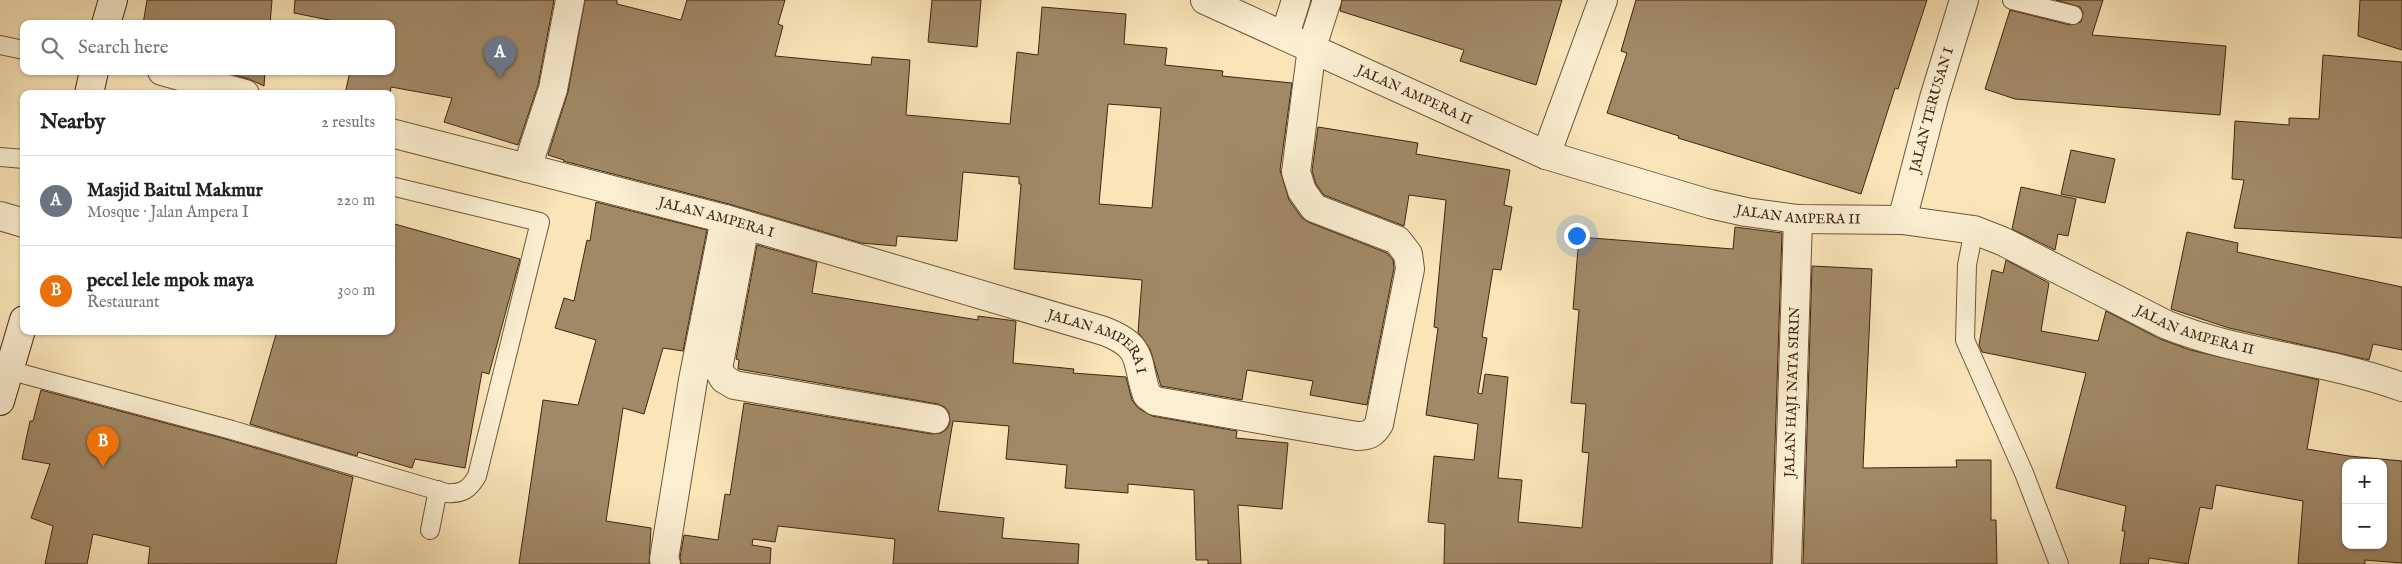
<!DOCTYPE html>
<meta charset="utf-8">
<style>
body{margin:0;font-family:"IM FELL English",serif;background:#f2f2f2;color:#222}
.controls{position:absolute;right:15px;bottom:15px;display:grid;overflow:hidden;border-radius:10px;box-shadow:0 1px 4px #0004}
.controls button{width:45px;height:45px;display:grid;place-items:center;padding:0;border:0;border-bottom:1px solid #e0e0e0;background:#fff;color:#222;font:25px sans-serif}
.you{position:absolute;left:1576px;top:235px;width:18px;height:18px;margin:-12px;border:4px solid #fff;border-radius:50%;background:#1a73e8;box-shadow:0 0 0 8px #1a73e833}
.badge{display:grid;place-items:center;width:32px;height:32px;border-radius:50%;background:#ea580c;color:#fff;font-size:16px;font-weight:700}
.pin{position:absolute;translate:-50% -41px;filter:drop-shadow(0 1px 2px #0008)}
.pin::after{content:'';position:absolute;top:26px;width:18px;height:15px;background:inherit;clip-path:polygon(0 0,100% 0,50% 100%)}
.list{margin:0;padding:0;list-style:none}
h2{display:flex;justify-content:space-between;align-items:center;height:65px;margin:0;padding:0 20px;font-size:21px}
h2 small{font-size:16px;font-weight:400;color:#767676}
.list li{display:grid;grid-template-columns:32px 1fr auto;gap:15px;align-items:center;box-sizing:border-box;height:90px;padding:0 20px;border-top:1px solid #e0e0e0}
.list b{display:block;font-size:19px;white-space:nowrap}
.list p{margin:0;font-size:16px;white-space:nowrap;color:#767676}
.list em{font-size:16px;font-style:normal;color:#767676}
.icon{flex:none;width:28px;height:28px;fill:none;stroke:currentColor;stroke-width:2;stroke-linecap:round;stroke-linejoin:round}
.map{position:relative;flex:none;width:2402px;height:564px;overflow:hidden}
.search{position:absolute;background:#fff;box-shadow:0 1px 4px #0004;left:20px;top:20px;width:375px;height:55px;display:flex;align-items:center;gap:12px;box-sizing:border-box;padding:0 18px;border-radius:10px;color:#767676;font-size:19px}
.panel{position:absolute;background:#fff;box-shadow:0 1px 4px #0004;left:20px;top:90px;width:375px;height:245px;border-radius:10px}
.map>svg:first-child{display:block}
.building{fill:#a18967;stroke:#41250f;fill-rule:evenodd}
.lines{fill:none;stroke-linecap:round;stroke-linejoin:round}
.lane-casing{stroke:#6f5539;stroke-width:20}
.street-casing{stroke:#6f5539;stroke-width:30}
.secondary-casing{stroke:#41250f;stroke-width:30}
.lane{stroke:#fbeed1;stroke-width:18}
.street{stroke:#fbeed1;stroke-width:28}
.secondary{stroke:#fbeed1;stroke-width:28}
.labels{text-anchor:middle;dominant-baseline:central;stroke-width:4;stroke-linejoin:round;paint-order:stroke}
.street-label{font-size:14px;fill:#41250f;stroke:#fbeed1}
</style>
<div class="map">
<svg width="2402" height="564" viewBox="0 0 2402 564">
<rect width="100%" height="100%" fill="#f9e5b8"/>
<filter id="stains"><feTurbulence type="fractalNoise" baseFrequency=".004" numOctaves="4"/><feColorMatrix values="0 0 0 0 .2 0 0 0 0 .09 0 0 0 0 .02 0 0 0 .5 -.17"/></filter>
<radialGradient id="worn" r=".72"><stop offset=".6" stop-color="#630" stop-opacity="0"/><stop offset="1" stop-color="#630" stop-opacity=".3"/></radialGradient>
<g class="building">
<path d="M147 0H272L270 24H143Z"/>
<path d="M295 0H554L538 85 518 145 444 122 452 98 391 87 390 94H345L350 71H391V24H349L294 13Z"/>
<path d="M585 0H617V4L681 20 687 0H785L778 24 783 26 775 56 871 65 872 57 910 60 906 115 1010 124 1017 52 1038 55 1042 7 1126 14 1124 44 1167 48 1165 65 1223 71 1222 76 1292 83 1280 170 1289 200 1301 217 1308 222 1387 253 1393 260 1394 268 1367 405 1310 395 1313 381 1247 370 1242 400 1161 386 1150 349 1138 332 1142 280 1014 269 1021 184H1019V177L963 172 957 241 897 236 896 246 861 243 729 204 563 161 564 160 548 155 568 92ZM1108 104 1161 108 1152 208 1099 204Z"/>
<path d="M932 0H981L977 47 928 42Z"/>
<path d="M1342 0H1562L1536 85 1460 61 1464 50 1340 11Z"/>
<path d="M1636 0H1927L1898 89 1895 88 1861 194 1678 138 1679 136 1607 113 1627 53 1621 51Z"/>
<path d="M2056 0H2103L2092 35 2226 46 2220 115 2015 99 1985 89 2010 10 2070 25 2081 22 2083 13 2080 7Z"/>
<path d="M2360 0H2402V50L2358 36Z"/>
<path d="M2323 55 2402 62V238L2234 228 2244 180 2232 179 2235 121 2289 125V118L2319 119Z"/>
<path d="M221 71H265L264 86 249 79Z"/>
<path d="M1318 127 1418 143 1416 154 1510 170 1504 205 1512 207 1501 270 1493 269 1482 337 1487 338 1478 393 1482 394 1485 374 1508 377 1498 478 1522 480 1518 522 1582 528 1589 453 1582 452 1586 404 1571 403 1579 310 1573 309 1579 237 1733 249 1735 227 1782 233 1771 564H1444L1445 524 1428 522 1434 456 1474 460 1478 424 1426 415 1438 328 1434 327 1446 200 1409 195 1404 226 1324 195 1316 184 1312 171Z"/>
<path d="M2071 150 2115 159 2105 203 2061 194Z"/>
<path d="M2021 187 2076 199 2068 236 2058 234 2055 250 2012 229Z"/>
<path d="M596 202 707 230 683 351 663 348 644 414 623 408 606 521 651 528 649 564H519L543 400 578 405 596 340 555 328 564 298 574 301 587 240 590 241Z"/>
<path d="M391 223 520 259 489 374 482 372 465 468 415 459 412 468 358 452 357 456 250 424 277 331H391Z"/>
<path d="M2187 232 2238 243 2237 252 2402 287V350L2373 344 2369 360 2229 328 2171 309Z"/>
<path d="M757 245 817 262 812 293 978 320V316L1016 321 1013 363 1074 369 1073 373 1126 377 1132 400 1138 408 1152 416 1237 431 1236 438 1288 443 1282 509 1238 505 1241 564H1208V560H1196L1194 490 1128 484V493L1065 488 1067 465 1006 459 1009 426 953 421 938 511 1004 518 1002 538 1079 544 1078 564H893L895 539 778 526 775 542 753 539 752 545 771 548 770 564H681L680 557 684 535 718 540 725 494 730 495 744 403 932 434 941 433 947 429 950 422 949 413 945 407 938 404 738 369 739 360 736 359Z"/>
<path d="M2006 260 2049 283 2041 331 2098 341 2106 311 2160 339 2190 350 2319 380 2307 449 2349 456 2402 461V563L2365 560V564H2298L2303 501 2216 485 2212 509 2200 507 2188 564 2149 558 2148 564H2120L2125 531H2122L2126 506 2056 488 2086 373 1982 352 1979 345 1992 270 2003 273ZM2346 463H2383V545H2346Z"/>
<path d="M1812 266 1872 269 1863 468 1957 467 1956 460H1991V520H1996L1997 564H1803Z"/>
<path d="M41 390 229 440 353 477 336 564H148L150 547 93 534 87 564H45L53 526 31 518 50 464 22 459 30 421H33Z"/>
</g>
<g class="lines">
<defs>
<g id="lane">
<path d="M2012 0 2073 15"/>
<path d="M0 45 24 50"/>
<path d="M0 157 24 159"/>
<path d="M1974 230 1967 265 1965 340 2024 473 2059 564"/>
<path d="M8 370 232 430 446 493C462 494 469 490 477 476L540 222 391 186"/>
<path d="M430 530 438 490"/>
</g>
<g id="street">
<path id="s1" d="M1205 0 1546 155 1710 204 1746 212 1798 219 1902 220 1974 230 2002 241 2167 325C2242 355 2326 359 2402 387"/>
<path d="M1285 35 1296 0"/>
<path d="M162 71 245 94"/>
<path id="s2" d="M391 133 725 219 1104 331C1146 347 1135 362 1147 395L1155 401 1357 436C1368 436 1373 434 1379 424L1410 269 1408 254 1397 240 1314 208 1302 191 1296 172 1312 47 1327 0"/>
<path d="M1546 155 1603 0"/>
<path d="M527 168 553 89 570 0"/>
<path d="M0 216 24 223"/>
<path id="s3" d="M1902 220 1934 98 1964 0"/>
<path d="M745 225 718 369 724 379 734 385 935 419"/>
<path d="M666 564 664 559 693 380 725 219"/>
<path id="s4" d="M1787 564 1798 219"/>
</g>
<g id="secondary">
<path d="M106 24 113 0"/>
<path d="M89 94 94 71"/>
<path d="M0 401 24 320"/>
</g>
</defs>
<use href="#lane" class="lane-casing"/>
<use href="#street" class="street-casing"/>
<use href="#secondary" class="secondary-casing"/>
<use href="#lane" class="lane"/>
<use href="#street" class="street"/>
<use href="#secondary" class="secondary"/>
</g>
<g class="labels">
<g class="street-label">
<text stroke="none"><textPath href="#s1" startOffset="230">JALAN AMPERA II</textPath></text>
<text stroke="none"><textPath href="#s3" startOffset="114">JALAN TERUSAN I</textPath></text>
<text stroke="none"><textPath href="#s1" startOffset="635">JALAN AMPERA II</textPath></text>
<text stroke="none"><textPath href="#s2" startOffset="336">JALAN AMPERA I</textPath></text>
<text stroke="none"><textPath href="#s1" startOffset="1055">JALAN AMPERA II</textPath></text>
<text stroke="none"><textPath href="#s2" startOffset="741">JALAN AMPERA I</textPath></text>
<text stroke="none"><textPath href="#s4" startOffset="172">JALAN HAJI NATA SIRIN</textPath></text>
</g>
</g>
<rect width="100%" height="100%" filter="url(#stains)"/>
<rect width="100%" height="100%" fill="url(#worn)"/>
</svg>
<div class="controls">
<button>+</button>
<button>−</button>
</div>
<div class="you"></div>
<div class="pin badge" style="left:500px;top:78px;background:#6b7280">A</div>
<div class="pin badge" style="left:103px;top:467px;background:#e8710a">B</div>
<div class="search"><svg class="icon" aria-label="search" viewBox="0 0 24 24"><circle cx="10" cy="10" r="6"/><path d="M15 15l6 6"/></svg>Search here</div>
<section class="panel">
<h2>Nearby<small>2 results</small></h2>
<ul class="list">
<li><span class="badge" style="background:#6b7280">A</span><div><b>Masjid Baitul Makmur</b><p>Mosque · Jalan Ampera I</p></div><em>220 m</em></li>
<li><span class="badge" style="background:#e8710a">B</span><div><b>pecel lele mpok maya</b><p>Restaurant</p></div><em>300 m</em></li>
</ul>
</section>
</div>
